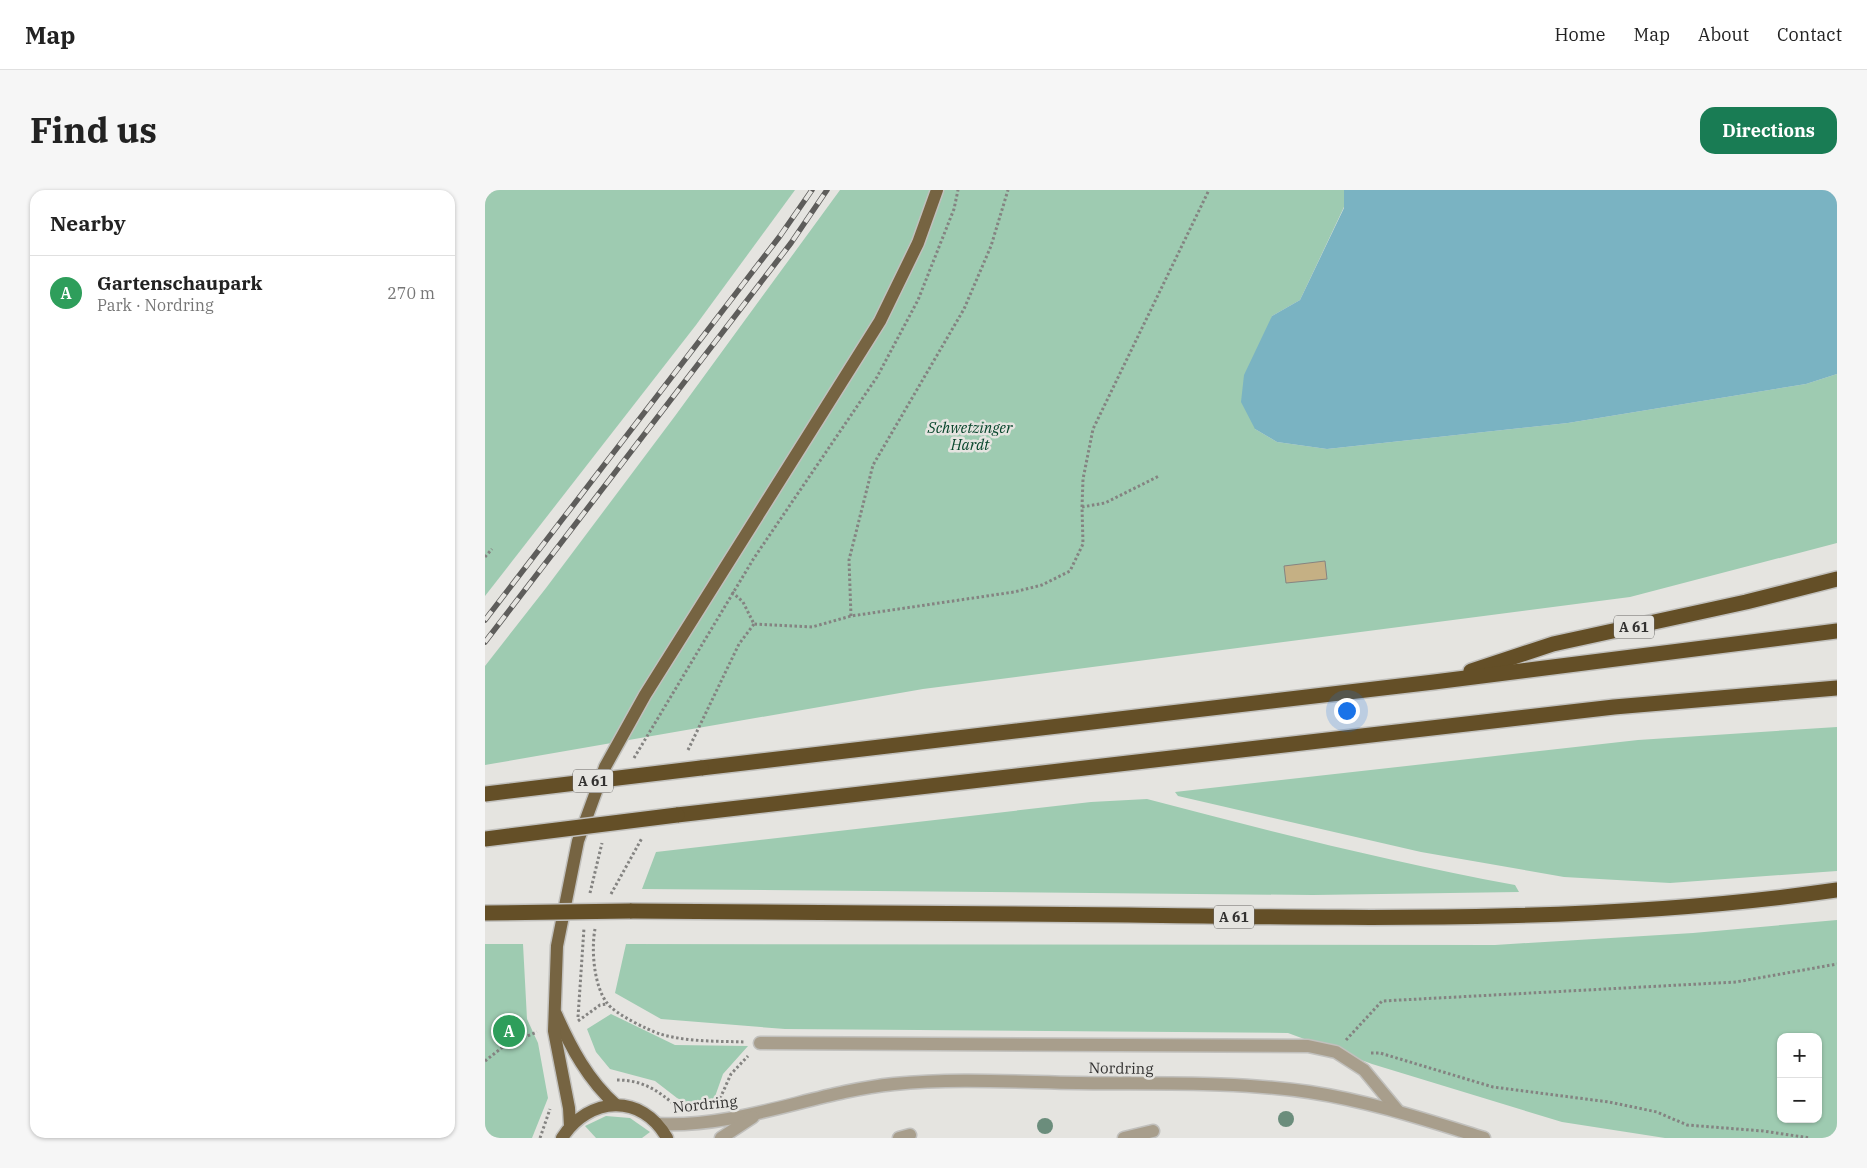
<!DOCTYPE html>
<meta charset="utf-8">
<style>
body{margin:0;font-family:"IBM Plex Serif",serif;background:#f6f6f6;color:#222}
.controls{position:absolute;right:15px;bottom:15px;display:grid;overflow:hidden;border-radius:10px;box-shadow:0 1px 4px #0004}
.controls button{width:45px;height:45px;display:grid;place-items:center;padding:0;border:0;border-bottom:1px solid #e0e0e0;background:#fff;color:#222;font:25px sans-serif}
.you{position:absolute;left:861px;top:520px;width:18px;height:18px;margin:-12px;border:4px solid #fff;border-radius:50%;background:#1a73e8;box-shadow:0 0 0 8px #1a73e833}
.badge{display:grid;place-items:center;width:32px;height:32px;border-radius:50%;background:#197c54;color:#fff;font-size:16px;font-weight:700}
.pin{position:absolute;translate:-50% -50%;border:2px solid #fff;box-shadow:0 1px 5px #0006}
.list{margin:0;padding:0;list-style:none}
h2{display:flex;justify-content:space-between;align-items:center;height:65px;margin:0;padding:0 20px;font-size:21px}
h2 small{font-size:16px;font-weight:400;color:#767676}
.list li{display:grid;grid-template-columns:32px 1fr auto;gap:15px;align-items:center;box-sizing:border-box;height:75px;padding:0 20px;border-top:1px solid #e0e0e0}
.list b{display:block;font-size:19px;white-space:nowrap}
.list p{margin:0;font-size:16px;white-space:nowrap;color:#767676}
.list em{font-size:16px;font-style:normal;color:#767676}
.map{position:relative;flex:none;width:1352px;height:948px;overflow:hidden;border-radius:15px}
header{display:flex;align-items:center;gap:30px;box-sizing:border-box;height:70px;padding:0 25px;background:#fff;border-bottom:1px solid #e0e0e0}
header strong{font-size:24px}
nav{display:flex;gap:28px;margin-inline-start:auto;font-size:18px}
.intro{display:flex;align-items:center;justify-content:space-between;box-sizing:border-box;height:120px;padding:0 30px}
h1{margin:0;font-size:35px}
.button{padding:12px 22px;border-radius:15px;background:#197c54;color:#fff;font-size:18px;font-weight:700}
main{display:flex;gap:30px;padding:0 30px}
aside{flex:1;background:#fff;border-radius:15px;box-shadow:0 1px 4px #0004}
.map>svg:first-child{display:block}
.green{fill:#9ecbb1;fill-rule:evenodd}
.water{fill:#7ab3c2}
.building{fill:#c5b084;stroke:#868481}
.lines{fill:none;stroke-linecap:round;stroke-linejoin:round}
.minor-casing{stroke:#c1c0bd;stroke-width:15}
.major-casing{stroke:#c1c0bd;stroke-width:15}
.highway-casing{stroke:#c1c0bd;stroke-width:18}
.path{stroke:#848381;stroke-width:3;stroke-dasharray:2.5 2.5;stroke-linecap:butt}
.minor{stroke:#a89e8c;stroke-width:12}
.major{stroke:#766442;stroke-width:12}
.highway{stroke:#644f27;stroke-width:15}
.rail-casing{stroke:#5e5d5b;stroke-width:5.5}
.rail{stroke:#e5e4e0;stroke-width:4;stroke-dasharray:11;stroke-linecap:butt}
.highway-bridge-casing{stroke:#c1c0bd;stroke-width:18;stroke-linecap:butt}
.highway-bridge{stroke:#644f27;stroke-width:15}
.tree{fill:#6b8d7c}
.labels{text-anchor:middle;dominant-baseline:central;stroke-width:5;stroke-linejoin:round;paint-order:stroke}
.shield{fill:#e5e4e0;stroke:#686765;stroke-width:1}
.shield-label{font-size:14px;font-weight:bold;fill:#323130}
.park-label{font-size:15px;font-style:italic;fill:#07452b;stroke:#e5e4e0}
.street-label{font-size:15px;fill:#323130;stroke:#e5e4e0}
</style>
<header>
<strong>Map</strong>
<nav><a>Home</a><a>Map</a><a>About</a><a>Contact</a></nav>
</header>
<div class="intro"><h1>Find us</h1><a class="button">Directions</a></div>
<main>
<aside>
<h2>Nearby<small></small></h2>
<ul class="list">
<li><span class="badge" style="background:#2e9e5b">A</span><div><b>Gartenschaupark</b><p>Park · Nordring</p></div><em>270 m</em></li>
</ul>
</aside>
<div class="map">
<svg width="1352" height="948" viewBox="0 0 1352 948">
<rect width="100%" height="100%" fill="#e5e4e0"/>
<g class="green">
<path d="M0 0H310L211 135 0 406Z"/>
<path d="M355 0H859V17L815 110 787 126 770 239 792 252 842 259 1083 233 1321 194 1352 184V353L1145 407 438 499 0 575V476L61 398 190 226Z"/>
<path d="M1352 537V681L1185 693 1079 687 936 662 693 606 690 602 1153 550Z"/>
<path d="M662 609C784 641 906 672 1030 695L1034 702 828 705 157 699 171 662 606 612Z"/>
<path d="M1352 730V948H1180L1077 932 887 874 803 843 300 839 176 829 130 803 141 754 1010 755 1208 743ZM1296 847H1333V929H1296Z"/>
<path d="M0 754H38L42 829 53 853 63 908 47 948H0Z"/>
<path d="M126 824 190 855 263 856 238 884 227 915H206L192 908 170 891 125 879 111 862 102 839Z"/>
<path d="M121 926 145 928 165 942 157 948H111L100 936Z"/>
</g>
<path class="water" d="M859 0H1352V184L1321 194 1083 233 842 259 792 252 770 239 756 212 759 185 787 126 815 110 859 18Z"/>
<path class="building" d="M840 371 842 389 801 393 799 376Z"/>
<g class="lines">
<defs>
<g id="minor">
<path d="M275 853 823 856 851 862 879 880 913 921"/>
<path d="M173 934C255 938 329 902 409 894 470 888 532 892 593 893 670 894 749 891 824 902 884 911 941 930 999 948"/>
<path d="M236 948 268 927"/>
<path d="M414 948 425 945"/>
<path d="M639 948 668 941"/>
</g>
<g id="major">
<path d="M71 824C86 858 103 890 131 915"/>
<path d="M85 936 84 918 69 841 72 756 93 651 120 577 160 505 395 131 433 53 452 0"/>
<path d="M77 948C104 906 157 903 182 948"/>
</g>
<g id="highway">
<path d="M986 481 1068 454 1261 412 1352 389"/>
<path d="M216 578 949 492 1352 441"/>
<path d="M192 625 1129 517 1352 498"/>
<path d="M145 721C311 723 477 723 643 725 880 728 1117 734 1352 700"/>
</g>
</defs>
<use href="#minor" class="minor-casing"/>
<use href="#major" class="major-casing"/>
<use href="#highway" class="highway-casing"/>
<g class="path">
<path d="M597 317 598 289 608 239 724 0"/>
<path d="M0 367 7 359"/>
<path d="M247 402 258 412 269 434 327 437 366 426 529 402 557 395 585 381 598 354 597 317 620 313 674 286"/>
<path d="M366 426 364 370 388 275 479 119 506 56 523 0"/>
<path d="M203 560 254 454 269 434"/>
<path d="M149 568 269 368 392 187 433 110 469 19 473 0"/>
<path d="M105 703 117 653"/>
<path d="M126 704 157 648"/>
<path d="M110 739C106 760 109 796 122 813 130 824 163 840 175 844 202 852 232 851 260 852"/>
<path d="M93 827 99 738"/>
<path d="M93 831 115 815 122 814"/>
<path d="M861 850 897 811 1251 792 1352 774"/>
<path d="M886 863H895L1008 897 1124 912 1172 922 1202 935 1278 941 1325 948"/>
<path d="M0 871 19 856 52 842"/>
<path d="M132 890C157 890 173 900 192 917"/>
<path d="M233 913 246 884 263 866"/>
<path d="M55 948 65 919"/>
</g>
<use href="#minor" class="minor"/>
<use href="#major" class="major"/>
<use href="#highway" class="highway"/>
<defs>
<g id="rail">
<path d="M0 430 295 46 327 0"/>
<path d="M0 452 306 53 342 0"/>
</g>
</defs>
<use href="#rail" class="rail-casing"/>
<use href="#rail" class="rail"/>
<defs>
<g id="highway-bridge">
<path d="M0 604 216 578"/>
<path d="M0 649 192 625"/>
<path d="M0 723 145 721"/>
</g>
</defs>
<use href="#highway-bridge" class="highway-bridge-casing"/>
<use href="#highway-bridge" class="highway-bridge"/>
</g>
<g class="tree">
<circle cx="801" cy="929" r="8"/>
<circle cx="560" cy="936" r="8"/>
</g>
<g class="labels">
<g class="shield">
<rect x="1129" y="425.5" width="40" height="23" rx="4"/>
<rect x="88" y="579.5" width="40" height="23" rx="4"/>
<rect x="729" y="715.5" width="40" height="23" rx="4"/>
</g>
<g class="shield-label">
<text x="1149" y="437">A 61</text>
<text x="108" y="591">A 61</text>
<text x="749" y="727">A 61</text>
</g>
<g class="park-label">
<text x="485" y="237">Schwetzinger<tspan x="485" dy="17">Hardt</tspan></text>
</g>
<g class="street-label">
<text transform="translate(636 878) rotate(1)">Nordring</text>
<text transform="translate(220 914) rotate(-6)">Nordring</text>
</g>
</g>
</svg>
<div class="controls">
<button>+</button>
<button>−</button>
</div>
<div class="you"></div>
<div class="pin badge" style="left:24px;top:841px;background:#2e9e5b">A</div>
</div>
</main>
